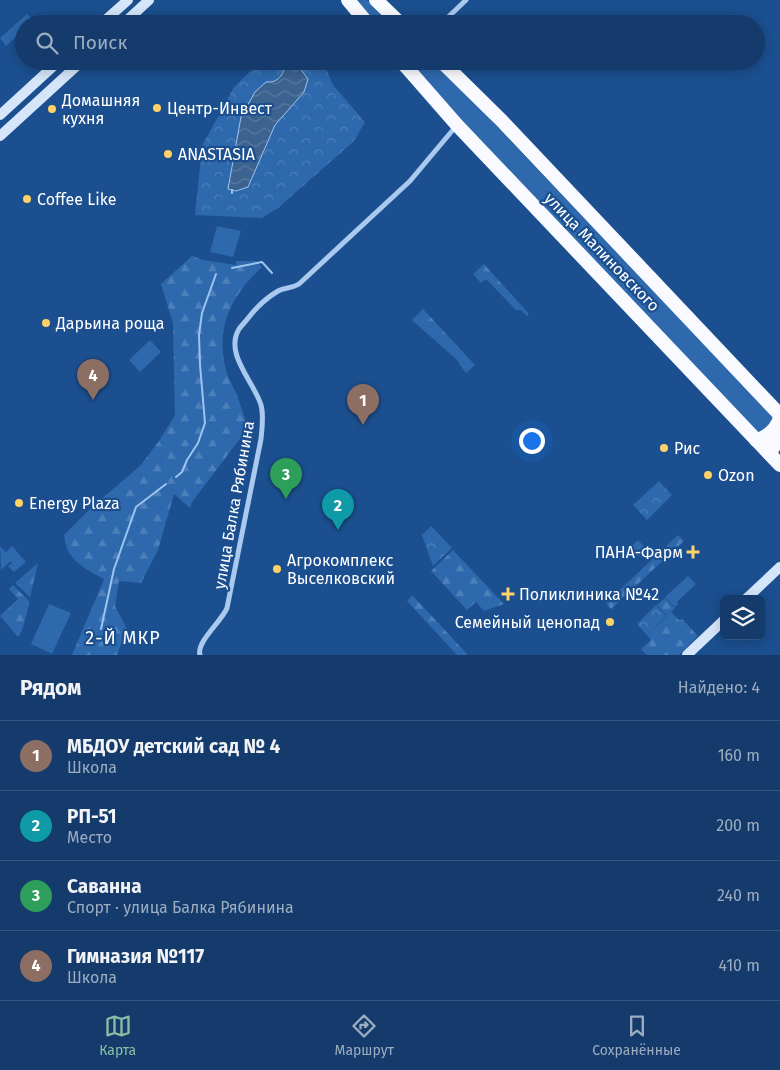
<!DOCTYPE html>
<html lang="ru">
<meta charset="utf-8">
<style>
body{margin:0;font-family:"Fira Sans",sans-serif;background:#214673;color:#f1f3f6}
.controls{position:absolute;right:15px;bottom:15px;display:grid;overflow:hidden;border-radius:8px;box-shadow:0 2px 12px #0003}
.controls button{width:45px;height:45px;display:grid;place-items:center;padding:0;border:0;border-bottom:1px solid #33557e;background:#143b6b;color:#f1f3f6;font:25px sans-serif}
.you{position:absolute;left:531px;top:440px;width:18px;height:18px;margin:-12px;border:4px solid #fff;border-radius:50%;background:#1a73e8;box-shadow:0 0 0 8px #1a73e833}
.badge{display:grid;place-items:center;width:32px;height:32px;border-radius:50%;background:#8abfa5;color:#fff;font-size:16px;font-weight:700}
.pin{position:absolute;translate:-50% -41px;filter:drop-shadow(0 1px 2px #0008)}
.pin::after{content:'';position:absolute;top:26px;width:18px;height:15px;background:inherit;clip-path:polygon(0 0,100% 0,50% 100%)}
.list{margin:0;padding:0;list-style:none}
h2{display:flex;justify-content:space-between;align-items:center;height:65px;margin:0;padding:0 20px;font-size:21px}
h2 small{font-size:16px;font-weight:400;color:#9dadc1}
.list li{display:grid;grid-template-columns:32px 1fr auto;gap:15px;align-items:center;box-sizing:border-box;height:70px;padding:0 20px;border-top:1px solid #33557e}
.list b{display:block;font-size:19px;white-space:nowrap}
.list p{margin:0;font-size:16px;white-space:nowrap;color:#9dadc1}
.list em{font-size:16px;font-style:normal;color:#9dadc1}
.icon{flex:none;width:28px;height:28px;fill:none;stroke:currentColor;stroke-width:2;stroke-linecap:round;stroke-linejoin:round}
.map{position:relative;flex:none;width:780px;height:655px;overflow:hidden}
.search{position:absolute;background:#143b6b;box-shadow:0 2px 12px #0003;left:15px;right:15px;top:15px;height:55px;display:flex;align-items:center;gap:12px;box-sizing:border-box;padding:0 18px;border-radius:28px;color:#9dadc1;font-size:19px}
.sheet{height:345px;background:#143b6b}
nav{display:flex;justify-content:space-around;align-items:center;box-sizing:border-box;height:70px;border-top:1px solid #33557e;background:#143b6b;font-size:14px;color:#9dadc1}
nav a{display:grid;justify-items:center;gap:2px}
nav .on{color:#8abfa5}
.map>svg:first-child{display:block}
.green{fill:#2e69ad}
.forest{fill:url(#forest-firs)}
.park{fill:url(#park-crowns)}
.water{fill:url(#water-waves);stroke:#9cc4f0}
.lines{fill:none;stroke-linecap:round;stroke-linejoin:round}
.stream{stroke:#9cc4f0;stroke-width:2}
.minor{stroke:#a9c9ee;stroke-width:5}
.secondary{stroke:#d6e6fa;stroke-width:10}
.trunk{stroke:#f8faff;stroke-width:14}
.poi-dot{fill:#ffd166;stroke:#1b4f8f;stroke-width:2}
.labels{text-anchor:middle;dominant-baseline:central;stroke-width:4.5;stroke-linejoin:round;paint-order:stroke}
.poi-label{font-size:16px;fill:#fff;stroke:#1b4f8f;text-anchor:start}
.street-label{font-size:16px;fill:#fff;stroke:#1b4f8f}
.neighbourhood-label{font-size:18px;letter-spacing:1px;fill:#fff;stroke:#1b4f8f}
</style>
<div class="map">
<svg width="780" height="655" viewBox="0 0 780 655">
<defs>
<pattern id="forest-firs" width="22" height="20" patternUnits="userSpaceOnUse" patternTransform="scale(1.25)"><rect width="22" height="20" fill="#2e69ad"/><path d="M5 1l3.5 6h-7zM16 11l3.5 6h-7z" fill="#4d80b9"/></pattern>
<pattern id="park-crowns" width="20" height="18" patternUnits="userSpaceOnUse" patternTransform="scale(1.25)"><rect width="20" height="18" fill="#2e69ad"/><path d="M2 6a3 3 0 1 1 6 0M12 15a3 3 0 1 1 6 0" fill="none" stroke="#4d80b9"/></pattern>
<pattern id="water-waves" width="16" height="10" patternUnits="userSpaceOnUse" patternTransform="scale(1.25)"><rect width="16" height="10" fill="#3c6290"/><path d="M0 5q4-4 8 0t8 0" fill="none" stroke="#597aa1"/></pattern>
</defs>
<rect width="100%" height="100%" fill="#1b4f8f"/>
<g class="green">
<path d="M357 0H367L393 24H376Z"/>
<path d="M27 14 34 21 31 24H24V30L6 46 0 38Z"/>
<path d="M408 61H432L484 113 774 417 770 430 758 432 467 127Z"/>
<path d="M217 226 241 231 233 257 210 252Z"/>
<path d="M150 340 161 352 140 372 129 360Z"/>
<path d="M638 540 651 554 616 560Z"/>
<path d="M0 546 6 552 12 546 26 562 14 572 8 566 12 563 11 561 1 570Z"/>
<path d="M688 576 696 584 677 602 678 604 675 607 665 597Z"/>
<path d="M49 604 71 613 52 654 31 644Z"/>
</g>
<g class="forest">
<path d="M192 256 203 260 236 265V261H256L262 267C231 296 215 328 226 370 228 379 234 387 237 395 241 406 244 417 248 428L192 502 190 508 174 494 158 550 141 583 119 581 115 606 127 629 117 655H72L104 579C92 573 75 564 68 551 66 547 65 540 64 535L91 508 140 466 159 441 175 415 173 323 161 284Z"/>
<path d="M484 264 529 314 527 316 521 310H516L486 279 481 283 473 274Z"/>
<path d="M423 309 475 365 466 373 457 360 412 320Z"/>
<path d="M678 535 684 541 611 609 606 603Z"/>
<path d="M453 550 504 604 484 611 476 602 467 610 431 571Z"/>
<path d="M38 563 30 597 15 583Z"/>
<path d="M13 585 30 602C27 610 23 633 18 637L0 616 18 599 9 589Z"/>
<path d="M412 596H413L468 655H457L407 601Z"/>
<path d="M665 598 675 608 671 612 680 621 682 619 698 636 679 655H647L641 649 651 640 647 635 667 616 657 605Z"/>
</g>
<g class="park">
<path d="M261 61H323L333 85 365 122 354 141 278 208 262 218 195 215 202 146 234 87Z"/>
<path d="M659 481 672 495 647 520 633 505Z"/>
<path d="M431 526 452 548 433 566 422 535Z"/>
<path d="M656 605 666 616 647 635 637 624Z"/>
</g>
<path class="water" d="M287 64 299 67 308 79 304 92 275 125 248 187 236 191 228 189 241 117 255 92 266 82C279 83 282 75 287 64Z"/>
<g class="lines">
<g class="stream">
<path d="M232 193V190"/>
<path d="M232 268 262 262 272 273"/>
<path d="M176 477 182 472 187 460 198 443 205 423 200 365 199 335 202 313 216 274"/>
<path d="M101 629 114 569 136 507 166 484"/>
</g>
<g class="minor">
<path d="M441 24 466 0"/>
<path d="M200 655C196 642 222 621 227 608L261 439C262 428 264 416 261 405 254 382 224 354 239 329 242 325 246 321 249 317 256 308 268 297 278 291 285 287 291 289 299 284L410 181 457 125"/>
</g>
<g class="secondary">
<path d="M101 24 128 0"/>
<path d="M123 24 149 0"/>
<path d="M0 115 59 61"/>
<path d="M0 136 82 61"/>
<path d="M746 599 780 567"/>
<path d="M687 655 724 620"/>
</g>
<g class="trunk">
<path d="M348 0 368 24"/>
<path d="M376 0 401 24"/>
<path d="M401 61 457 125 780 465"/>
<path d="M441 61 502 121 780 415"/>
<path d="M756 440C768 437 776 430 780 418"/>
<path d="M771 455 772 449 780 438"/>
</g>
</g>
<g class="poi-dot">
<circle cx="157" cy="108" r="5"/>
<circle cx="52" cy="109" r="5"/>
<circle cx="168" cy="154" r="5"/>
<circle cx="27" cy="199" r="5"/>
<circle cx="46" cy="323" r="5"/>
<circle cx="664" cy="448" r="5"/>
<circle cx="708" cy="475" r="5"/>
<circle cx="19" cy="503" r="5"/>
<path d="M690.5 544.5h5v5h5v5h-5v5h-5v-5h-5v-5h5z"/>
<circle cx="277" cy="569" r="5"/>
<path d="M505.5 586.5h5v5h5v5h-5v5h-5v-5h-5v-5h5z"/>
<circle cx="610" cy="622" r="5"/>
</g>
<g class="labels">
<g class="poi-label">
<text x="62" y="100">Домашняя<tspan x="62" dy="18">кухня</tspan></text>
<text x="167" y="108">Центр-Инвест</text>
<text x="178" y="154">ANASTASIA</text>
<text x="37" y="199">Coffee Like</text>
<text x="56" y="323">Дарьина роща</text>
<text x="674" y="448">Рис</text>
<text x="718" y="475">Ozon</text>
<text x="29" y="503">Energy Plaza</text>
<text x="683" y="552" text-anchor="end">ПАНА-Фарм</text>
<text x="287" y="560">Агрокомплекс<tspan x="287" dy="18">Выселковский</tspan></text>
<text x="519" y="594">Поликлиника №42</text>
<text x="600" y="622" text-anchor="end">Семейный ценопад</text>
</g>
<g class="street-label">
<text transform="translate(602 252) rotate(46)">улица Малиновского</text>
<text transform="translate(234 505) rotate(-80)">улица Балка Рябинина</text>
</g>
<g class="neighbourhood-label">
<text x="123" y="638">2-Й МКР</text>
</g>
</g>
</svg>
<div class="controls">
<button><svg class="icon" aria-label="layers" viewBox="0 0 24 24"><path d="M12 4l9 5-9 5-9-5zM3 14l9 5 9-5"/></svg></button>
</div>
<div class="you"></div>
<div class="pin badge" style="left:363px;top:425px;background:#8d6e63">1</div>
<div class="pin badge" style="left:338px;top:530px;background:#0f9aa8">2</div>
<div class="pin badge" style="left:286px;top:499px;background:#2e9e5b">3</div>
<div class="pin badge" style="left:93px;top:400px;background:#8d6e63">4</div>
<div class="search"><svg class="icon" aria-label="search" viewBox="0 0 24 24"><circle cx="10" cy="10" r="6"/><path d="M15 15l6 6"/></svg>Поиск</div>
</div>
<section class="sheet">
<h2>Рядом<small>Найдено: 4</small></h2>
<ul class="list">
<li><span class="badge" style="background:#8d6e63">1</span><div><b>МБДОУ детский сад № 4</b><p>Школа</p></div><em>160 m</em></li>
<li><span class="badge" style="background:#0f9aa8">2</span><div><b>РП-51</b><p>Место</p></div><em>200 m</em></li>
<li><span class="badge" style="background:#2e9e5b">3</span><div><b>Саванна</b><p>Спорт · улица Балка Рябинина</p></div><em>240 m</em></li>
<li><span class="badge" style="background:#8d6e63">4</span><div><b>Гимназия №117</b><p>Школа</p></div><em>410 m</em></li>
</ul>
</section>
<nav>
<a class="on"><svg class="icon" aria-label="map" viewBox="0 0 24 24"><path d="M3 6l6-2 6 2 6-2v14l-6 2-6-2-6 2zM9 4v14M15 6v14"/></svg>Карта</a>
<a><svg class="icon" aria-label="directions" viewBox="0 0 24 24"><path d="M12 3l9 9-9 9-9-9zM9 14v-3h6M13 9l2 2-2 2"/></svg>Маршрут</a>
<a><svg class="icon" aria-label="saved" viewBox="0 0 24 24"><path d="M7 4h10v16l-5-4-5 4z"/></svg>Сохранённые</a>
</nav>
